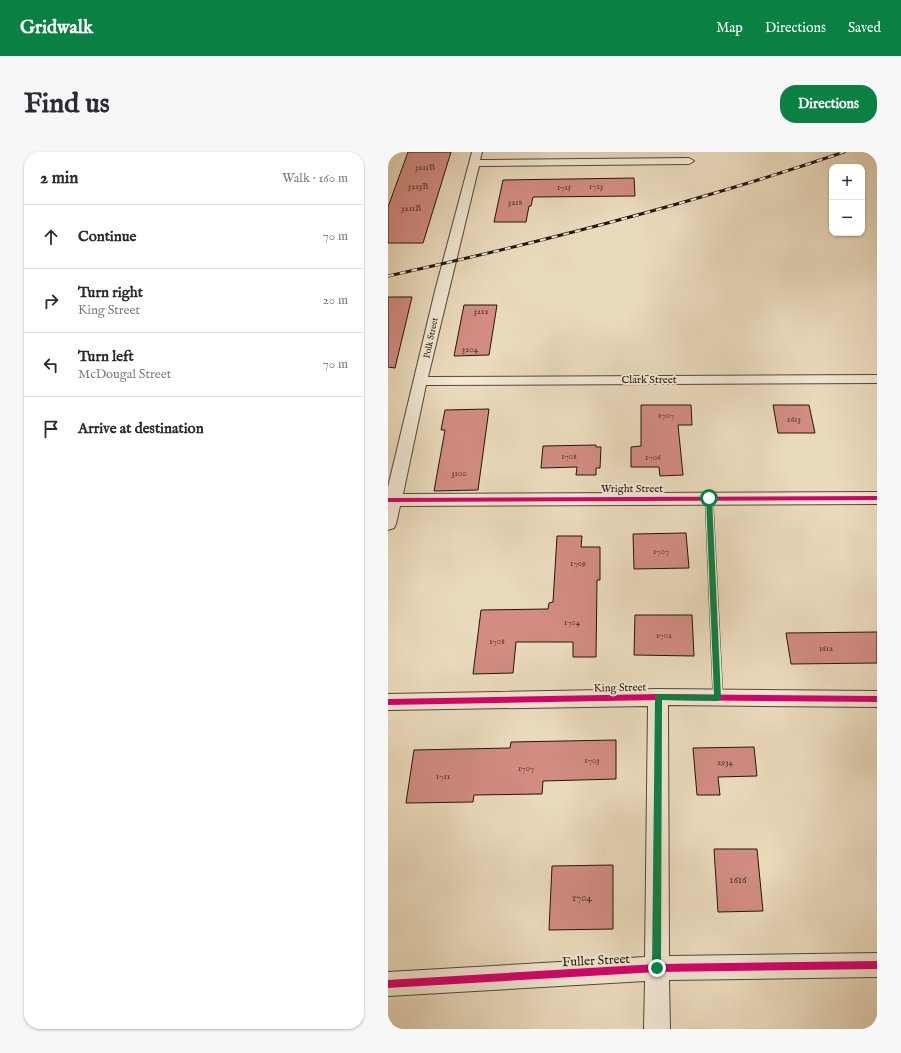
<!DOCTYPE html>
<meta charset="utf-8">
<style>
body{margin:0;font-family:"IM FELL English",serif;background:#f7f7f7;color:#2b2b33}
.controls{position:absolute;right:12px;top:12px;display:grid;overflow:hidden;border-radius:8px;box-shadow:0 1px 3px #0004}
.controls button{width:36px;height:36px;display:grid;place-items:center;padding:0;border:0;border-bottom:1px solid #e1e1e2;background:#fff;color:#2b2b33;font:20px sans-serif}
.stop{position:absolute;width:12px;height:12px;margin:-9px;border:3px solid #0b8043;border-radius:50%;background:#fff}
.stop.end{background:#0b8043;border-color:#fff;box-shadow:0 1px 4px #0008}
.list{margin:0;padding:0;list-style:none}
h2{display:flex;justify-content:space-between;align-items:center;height:52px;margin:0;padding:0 16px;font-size:17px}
h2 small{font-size:13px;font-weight:400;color:#7c7c81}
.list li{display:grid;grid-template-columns:26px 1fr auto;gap:12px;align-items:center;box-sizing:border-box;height:64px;padding:0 16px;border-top:1px solid #e1e1e2}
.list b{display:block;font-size:15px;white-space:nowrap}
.list p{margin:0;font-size:13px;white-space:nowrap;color:#7c7c81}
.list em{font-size:13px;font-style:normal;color:#7c7c81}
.icon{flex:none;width:22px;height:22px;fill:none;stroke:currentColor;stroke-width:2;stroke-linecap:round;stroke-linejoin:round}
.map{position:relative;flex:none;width:489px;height:877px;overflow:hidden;border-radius:16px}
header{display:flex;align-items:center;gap:24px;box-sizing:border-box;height:56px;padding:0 20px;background:#0b8043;color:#fff}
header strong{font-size:19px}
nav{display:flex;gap:22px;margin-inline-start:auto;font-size:14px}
.intro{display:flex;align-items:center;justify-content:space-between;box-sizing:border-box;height:96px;padding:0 24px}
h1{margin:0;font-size:28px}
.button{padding:10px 18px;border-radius:16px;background:#0b8043;color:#fff;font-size:14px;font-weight:700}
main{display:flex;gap:24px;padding:0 24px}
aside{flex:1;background:#fff;border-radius:16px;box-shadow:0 1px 3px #0004}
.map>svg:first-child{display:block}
.building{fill:#d28c82;stroke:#20160e}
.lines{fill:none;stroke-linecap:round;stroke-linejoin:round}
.service-casing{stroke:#52473a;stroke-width:1}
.minor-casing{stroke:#52473a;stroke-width:2}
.service{fill:#f1e7d3;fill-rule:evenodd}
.minor{fill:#f1e7d3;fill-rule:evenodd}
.rail-casing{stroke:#20160e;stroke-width:3}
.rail{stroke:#f1e7d3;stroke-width:2;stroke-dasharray:6;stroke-linecap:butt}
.cycleway-casing{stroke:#f1e7d3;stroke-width:2}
.cycleway{fill:#d6006c;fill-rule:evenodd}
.route{fill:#0b8043}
.labels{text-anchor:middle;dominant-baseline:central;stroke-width:4;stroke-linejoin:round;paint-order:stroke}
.number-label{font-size:9px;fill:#4c342b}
.far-street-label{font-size:9px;fill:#20160e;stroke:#f1e7d3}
.street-label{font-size:11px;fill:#20160e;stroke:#f1e7d3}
.near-number-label{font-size:11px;fill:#4c342b}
.near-street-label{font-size:13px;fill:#20160e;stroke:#f1e7d3}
</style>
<header>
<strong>Gridwalk</strong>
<nav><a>Map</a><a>Directions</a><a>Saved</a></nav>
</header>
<div class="intro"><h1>Find us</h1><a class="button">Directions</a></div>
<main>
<aside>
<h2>2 min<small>Walk · 160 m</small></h2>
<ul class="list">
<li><svg class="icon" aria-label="ahead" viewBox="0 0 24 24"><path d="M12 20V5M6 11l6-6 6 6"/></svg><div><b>Continue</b></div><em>70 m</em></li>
<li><svg class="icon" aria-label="right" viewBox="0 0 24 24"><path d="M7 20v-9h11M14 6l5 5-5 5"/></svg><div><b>Turn right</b><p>King Street</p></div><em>20 m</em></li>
<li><svg class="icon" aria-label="left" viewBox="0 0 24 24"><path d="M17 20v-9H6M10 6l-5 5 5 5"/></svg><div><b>Turn left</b><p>McDougal Street</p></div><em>70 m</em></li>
<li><svg class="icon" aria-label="arrive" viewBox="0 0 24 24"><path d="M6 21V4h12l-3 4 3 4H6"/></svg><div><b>Arrive at destination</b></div></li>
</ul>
</aside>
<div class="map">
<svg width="489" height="877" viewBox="0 0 489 877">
<rect width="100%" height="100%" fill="#eadabc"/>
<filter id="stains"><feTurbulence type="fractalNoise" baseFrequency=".005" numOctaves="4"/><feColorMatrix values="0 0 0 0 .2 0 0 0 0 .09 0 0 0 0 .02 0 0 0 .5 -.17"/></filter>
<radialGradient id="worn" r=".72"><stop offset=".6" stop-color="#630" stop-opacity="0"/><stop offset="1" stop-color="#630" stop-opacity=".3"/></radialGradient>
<g class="building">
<path d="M20 0H63L35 91H0V55Z"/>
<path d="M246 26 247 44 145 45 143 54H141L138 70H106L115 28Z"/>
<path d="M0 145H24L7 216 0 215Z"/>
<path d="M76 153H109L101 203 66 204Z"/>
<path d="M253 253H303L304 273H290L295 323 272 324 271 315H243V295L253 294Z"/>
<path d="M385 253H421L427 281H390Z"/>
<path d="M101 257 90 338 46 339 57 278H53L57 258Z"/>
<path d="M208 293V295H213L212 316H208V323H188L189 315 153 316 155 294Z"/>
<path d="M298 381 301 416 246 417 245 382Z"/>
<path d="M169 384H194L193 395H212V428H209L208 505H185V490H128L125 521 85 522 93 458 160 457 161 451 165 450Z"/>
<path d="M247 463H304L306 504 246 503Z"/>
<path d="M489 480V511L403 512 398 481Z"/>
<path d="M228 588V627L155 629 154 642 86 643 85 650 18 651 26 598 122 596 123 590Z"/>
<path d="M366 595 369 624 330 625 332 643H309L305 596Z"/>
<path d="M326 697H369L375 759 330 760Z"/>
<path d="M225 713V777L161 778 164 714Z"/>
</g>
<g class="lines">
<defs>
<path id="service" d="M321 343 325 346 335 546 334 549 330 550 326 549 325 546 317 346Z"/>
<g id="minor">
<path d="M84 0H94L92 8 301 6 306 9 301 12 91 14 40 225 489 223V231L38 233 15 342 489 340V352L12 354 8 372 6 376 0 378V335L47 139Z"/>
<path d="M270 537 489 539V555L280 553 281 804 489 801V825L281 828 282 877H256L257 829 0 844V820L257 805 260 554 0 558V542Z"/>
</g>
</defs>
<use href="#service" class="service-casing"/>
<use href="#minor" class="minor-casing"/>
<use href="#service" class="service"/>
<use href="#minor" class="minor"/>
<defs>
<path id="rail" d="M0 124C154 90 307 51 456 0"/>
</defs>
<use href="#rail" class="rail-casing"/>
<use href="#rail" class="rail"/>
<defs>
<g id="cycleway">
<path d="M489 344V348L0 350V346Z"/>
<path d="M270 542 489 544V550L270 548 0 553V547Z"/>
<path d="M489 809V817L269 820 0 836V828L269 812Z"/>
</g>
</defs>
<use href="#cycleway" class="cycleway-casing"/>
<use href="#cycleway" class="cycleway"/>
</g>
<path class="route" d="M321 344 324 346 333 546 330 549 274 548 273 816 272 820 269 821 266 820 264 816 267 545 270 542 326 543 318 346Z"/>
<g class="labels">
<g class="number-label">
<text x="37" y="15">3215B</text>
<text x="30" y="34">3213B</text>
<text x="208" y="34">1713</text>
<text x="176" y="35">1715</text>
<text x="127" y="50">3218</text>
<text x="23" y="56">3211B</text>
<text x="93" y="159">3212</text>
<text x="82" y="197">3204</text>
<text x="278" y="263">1707</text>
<text x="406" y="267">1613</text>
<text x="181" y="304">1708</text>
<text x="265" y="305">1706</text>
<text x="71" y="321">3100</text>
<text x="273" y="399">1707</text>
<text x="190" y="411">1709</text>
<text x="184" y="470">1704</text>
<text x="276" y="483">1702</text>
<text x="109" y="489">1708</text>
<text x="438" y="496">1612</text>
<text x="204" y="608">1703</text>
<text x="337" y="610">2934</text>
<text x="138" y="616">1707</text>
<text x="55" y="624">1711</text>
</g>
<g class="far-street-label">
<text transform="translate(43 186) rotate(-78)">Polk Street</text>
</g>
<g class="street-label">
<text x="261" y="228">Clark Street</text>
<text x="244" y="337">Wright Street</text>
<text transform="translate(232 536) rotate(-1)">King Street</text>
</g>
<g class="near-number-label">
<text x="350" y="728">1616</text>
<text x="194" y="746">1704</text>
</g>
<g class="near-street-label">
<text transform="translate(208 809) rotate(-3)">Fuller Street</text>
</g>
</g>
<rect width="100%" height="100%" filter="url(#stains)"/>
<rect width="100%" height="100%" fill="url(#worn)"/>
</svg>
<div class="controls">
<button>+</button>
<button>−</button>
</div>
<div class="stop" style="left:321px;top:346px"></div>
<div class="stop end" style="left:269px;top:816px"></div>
</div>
</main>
